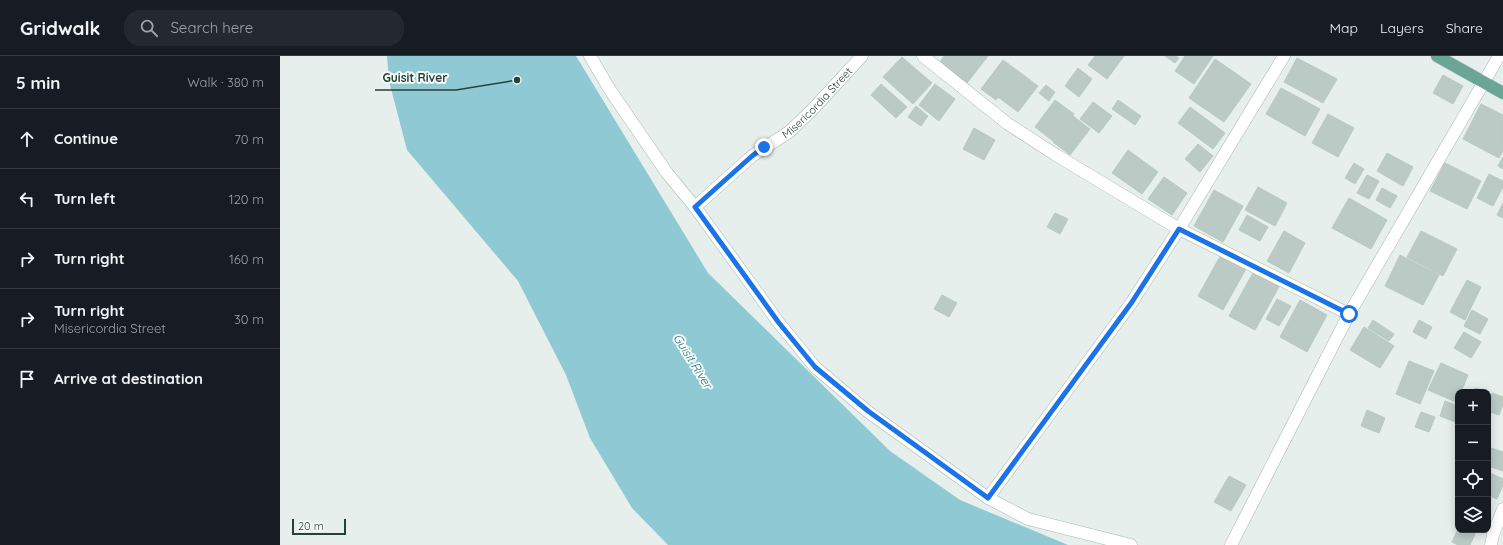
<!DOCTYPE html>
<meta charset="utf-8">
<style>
body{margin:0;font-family:Quicksand,sans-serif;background:#242831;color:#f1f3f6}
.controls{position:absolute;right:12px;bottom:12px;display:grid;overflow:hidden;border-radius:8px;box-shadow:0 2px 10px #0003}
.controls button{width:36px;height:36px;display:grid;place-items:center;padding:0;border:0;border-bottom:1px solid #363941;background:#171b24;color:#f1f3f6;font:20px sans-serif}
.scale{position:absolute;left:12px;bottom:10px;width:54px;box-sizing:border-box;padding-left:4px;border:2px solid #24423a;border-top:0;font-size:11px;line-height:14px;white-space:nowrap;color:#24423a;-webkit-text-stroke:3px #f7fbf9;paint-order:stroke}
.stop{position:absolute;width:12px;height:12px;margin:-9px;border:3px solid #1a73e8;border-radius:50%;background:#fff}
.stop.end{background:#1a73e8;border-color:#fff;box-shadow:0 1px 4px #0008}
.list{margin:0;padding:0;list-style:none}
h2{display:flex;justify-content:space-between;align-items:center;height:52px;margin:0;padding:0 16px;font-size:17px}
h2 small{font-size:13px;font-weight:400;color:#9ea1a6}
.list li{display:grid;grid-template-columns:26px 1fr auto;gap:12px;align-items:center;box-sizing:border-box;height:60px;padding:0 16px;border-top:1px solid #363941}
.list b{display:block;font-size:15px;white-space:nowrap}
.list p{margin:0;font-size:13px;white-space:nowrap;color:#9ea1a6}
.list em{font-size:13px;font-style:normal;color:#9ea1a6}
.icon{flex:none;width:22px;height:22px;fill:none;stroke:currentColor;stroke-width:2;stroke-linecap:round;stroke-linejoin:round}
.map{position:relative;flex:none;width:1223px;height:489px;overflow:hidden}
header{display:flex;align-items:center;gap:24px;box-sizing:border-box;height:56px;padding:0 20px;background:#171b24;border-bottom:1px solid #363941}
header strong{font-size:19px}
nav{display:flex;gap:22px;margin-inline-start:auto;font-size:14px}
.search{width:280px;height:36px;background:#242831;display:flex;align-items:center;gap:10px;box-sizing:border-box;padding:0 14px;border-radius:16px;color:#9ea1a6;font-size:15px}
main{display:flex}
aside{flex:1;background:#171b24}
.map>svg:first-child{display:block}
.water{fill:#8ec9d4}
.building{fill:#bbcac4;stroke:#b8c9c2}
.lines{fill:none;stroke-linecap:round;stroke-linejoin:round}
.minor-casing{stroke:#a8b8b2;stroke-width:13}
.major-casing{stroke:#c2cac8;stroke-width:13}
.minor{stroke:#fff;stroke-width:12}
.major{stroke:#6aa596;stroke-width:12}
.route{stroke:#1a73e8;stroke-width:5}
.labels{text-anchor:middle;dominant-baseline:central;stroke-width:4;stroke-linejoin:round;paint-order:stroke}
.street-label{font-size:11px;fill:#24423a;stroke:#f7fbf9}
.water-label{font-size:12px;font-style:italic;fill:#1c6f80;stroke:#f7fbf9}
.leader{fill:none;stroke:#24423a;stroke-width:1.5}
.callout-dot{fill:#24423a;stroke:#f7fbf9;stroke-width:1.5}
.callout-label{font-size:12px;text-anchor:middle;font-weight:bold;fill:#24423a;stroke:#f7fbf9;stroke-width:4;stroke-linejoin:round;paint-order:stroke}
</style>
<header>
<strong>Gridwalk</strong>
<div class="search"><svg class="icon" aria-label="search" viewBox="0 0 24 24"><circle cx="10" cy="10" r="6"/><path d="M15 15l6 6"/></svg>Search here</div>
<nav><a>Map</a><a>Layers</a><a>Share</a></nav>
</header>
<main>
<aside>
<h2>5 min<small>Walk · 380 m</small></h2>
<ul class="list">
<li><svg class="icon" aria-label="ahead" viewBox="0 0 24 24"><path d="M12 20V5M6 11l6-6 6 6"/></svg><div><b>Continue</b></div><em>70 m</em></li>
<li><svg class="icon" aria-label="left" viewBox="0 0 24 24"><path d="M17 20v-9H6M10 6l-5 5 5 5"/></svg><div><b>Turn left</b></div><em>120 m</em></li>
<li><svg class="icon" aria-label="right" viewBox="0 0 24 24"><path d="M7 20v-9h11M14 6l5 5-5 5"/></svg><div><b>Turn right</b></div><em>160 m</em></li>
<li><svg class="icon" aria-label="right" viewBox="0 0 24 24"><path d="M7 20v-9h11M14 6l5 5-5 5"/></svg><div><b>Turn right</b><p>Misericordia Street</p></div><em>30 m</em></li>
<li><svg class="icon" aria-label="arrive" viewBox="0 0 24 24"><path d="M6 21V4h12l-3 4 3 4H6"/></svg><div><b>Arrive at destination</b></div></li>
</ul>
</aside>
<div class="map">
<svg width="1223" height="489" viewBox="0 0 1223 489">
<rect width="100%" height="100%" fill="#e6efeb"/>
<path class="water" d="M107 0H296L428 217 610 395 680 444 788 489H388L352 452 310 382 286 319 238 225 127 94 109 25Z"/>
<g class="building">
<path d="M664 0H708L687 27 660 6Z"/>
<path d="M815 0H844L827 23 808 9Z"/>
<path d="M885 0H896L899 2 895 7Z"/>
<path d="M905 0H933L914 28 895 15Z"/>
<path d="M622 1 652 27 633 48 603 21Z"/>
<path d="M1017 2 1057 23 1043 47 1004 26Z"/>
<path d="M935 3 971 28 944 66 909 42Z"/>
<path d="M723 4 738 15 716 44 701 33Z"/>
<path d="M798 12 812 23 799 41 785 30Z"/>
<path d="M738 15 758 30 738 56 718 41Z"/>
<path d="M1163 19 1183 30 1173 48 1153 37Z"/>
<path d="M601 28 627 51 616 62 591 39Z"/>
<path d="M655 28 675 43 659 65 639 49Z"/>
<path d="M766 29 775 36 769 45 759 37Z"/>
<path d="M1001 32 1040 53 1025 80 986 58Z"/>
<path d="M775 44 794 58 773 85 755 71Z"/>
<path d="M838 44 861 60 855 69 832 53Z"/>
<path d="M813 46 832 60 819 77 800 63Z"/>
<path d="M1201 48 1223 59V95L1219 102 1183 83Z"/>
<path d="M636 50 648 60 641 70 628 61Z"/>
<path d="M910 51 945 77 933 93 898 67Z"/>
<path d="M1048 58 1074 72 1058 101 1032 87Z"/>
<path d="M793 60 810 73 790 99 773 86Z"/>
<path d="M694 72 715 84 704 104 683 93Z"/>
<path d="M918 88 933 100 920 116 905 103Z"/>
<path d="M848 94 878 116 862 138 832 117Z"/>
<path d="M1107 97 1133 111 1123 130 1097 115Z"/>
<path d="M1223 101V113L1218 110Z"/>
<path d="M1074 107 1084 113 1075 128 1065 122Z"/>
<path d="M1165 107 1201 125 1187 153 1150 135Z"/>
<path d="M1209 118 1223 125V131L1213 150 1197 142Z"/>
<path d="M1087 119 1099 125 1089 143 1077 137Z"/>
<path d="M884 121 907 137 892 159 868 143Z"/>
<path d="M978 131 1007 147 995 170 965 154Z"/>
<path d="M1102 132 1117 140 1110 152 1096 144Z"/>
<path d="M934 134 963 150 943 186 914 170Z"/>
<path d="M1069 142 1107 164 1091 193 1052 172Z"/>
<path d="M1223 147V162L1217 159Z"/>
<path d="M775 157 788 163 780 178 767 171Z"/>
<path d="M967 159 988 171 980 185 959 174Z"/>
<path d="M1004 175 1025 187 1009 217 987 205Z"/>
<path d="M1141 175 1177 193 1163 220 1127 201Z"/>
<path d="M942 197 967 211 943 254 918 240Z"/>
<path d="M1120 199 1159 219 1143 249 1105 230Z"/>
<path d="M974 215 1000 229 975 274 949 260Z"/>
<path d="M1187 224 1201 231 1185 264 1170 256Z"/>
<path d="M662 239 677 247 669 261 654 253Z"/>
<path d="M997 243 1011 250 999 270 986 263Z"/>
<path d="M1020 244 1047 259 1027 296 1000 281Z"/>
<path d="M1192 254 1208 263 1200 278 1184 270Z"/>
<path d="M1093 264 1114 278 1109 285 1088 272Z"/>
<path d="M1139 264 1152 271 1146 283 1133 276Z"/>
<path d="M1084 271 1114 290 1100 312 1070 294Z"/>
<path d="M1184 276 1201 286 1191 302 1174 292Z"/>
<path d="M1129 305 1154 315 1140 348 1116 338Z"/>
<path d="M1161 307 1188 319 1181 336H1178V342L1176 346 1148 334Z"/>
<path d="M1195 332 1206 335V336H1194Z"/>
<path d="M1212 337 1223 341V349L1219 359 1208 355V349Z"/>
<path d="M1165 345 1178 350V367L1160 360Z"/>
<path d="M1087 354 1105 362 1099 377 1081 370Z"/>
<path d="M1141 356 1155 361 1149 376 1135 371Z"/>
<path d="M1208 391 1223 396V415L1208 410Z"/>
<path d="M1208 416 1223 423V429L1217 443 1208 439Z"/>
<path d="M949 420 966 429 951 455 934 446Z"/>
<path d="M1178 473 1186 474 1195 478 1190 489H1178L1172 486Z"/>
</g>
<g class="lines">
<defs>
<g id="minor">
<path d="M310 0 330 34 387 117 415 151 499 267 535 311 587 355 708 442 748 463 851 489"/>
<path d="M643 0 728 68 776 99 899 173 1069 258"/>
<path id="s1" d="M415 151 472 100 509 76 533 53 582 0"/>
<path d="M708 442 852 246 899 173 1004 0"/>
<path d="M951 489 1069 258 1219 0"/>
<path d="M1211 489 1213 479 1223 453"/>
</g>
<path id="major" d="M1157 0 1223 37"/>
</defs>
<use href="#minor" class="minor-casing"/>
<use href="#major" class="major-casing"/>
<use href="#minor" class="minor"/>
<use href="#major" class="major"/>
</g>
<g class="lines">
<path class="route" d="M484 91 472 100 415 151 499 267 535 311 588 355 708 442 852 246 899 173 1069 258"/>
</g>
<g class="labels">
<g class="street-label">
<text stroke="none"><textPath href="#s1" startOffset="161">Misericordia Street</textPath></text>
</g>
<g class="water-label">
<text transform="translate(413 305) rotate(58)">Guisit River</text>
</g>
</g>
<path class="leader" d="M237 24L176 34H95"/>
<circle class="callout-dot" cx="237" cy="24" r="4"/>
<g class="callout-label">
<text x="135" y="26">Guisit River</text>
</g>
</svg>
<div class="controls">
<button>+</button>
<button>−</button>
<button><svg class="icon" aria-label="locate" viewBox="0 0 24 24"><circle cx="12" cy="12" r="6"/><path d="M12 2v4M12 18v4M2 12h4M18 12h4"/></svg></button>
<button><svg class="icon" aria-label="layers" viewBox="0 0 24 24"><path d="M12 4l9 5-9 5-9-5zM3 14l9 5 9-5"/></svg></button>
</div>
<div class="scale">20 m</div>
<div class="stop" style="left:1069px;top:258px"></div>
<div class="stop end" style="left:484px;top:91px"></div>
</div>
</main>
